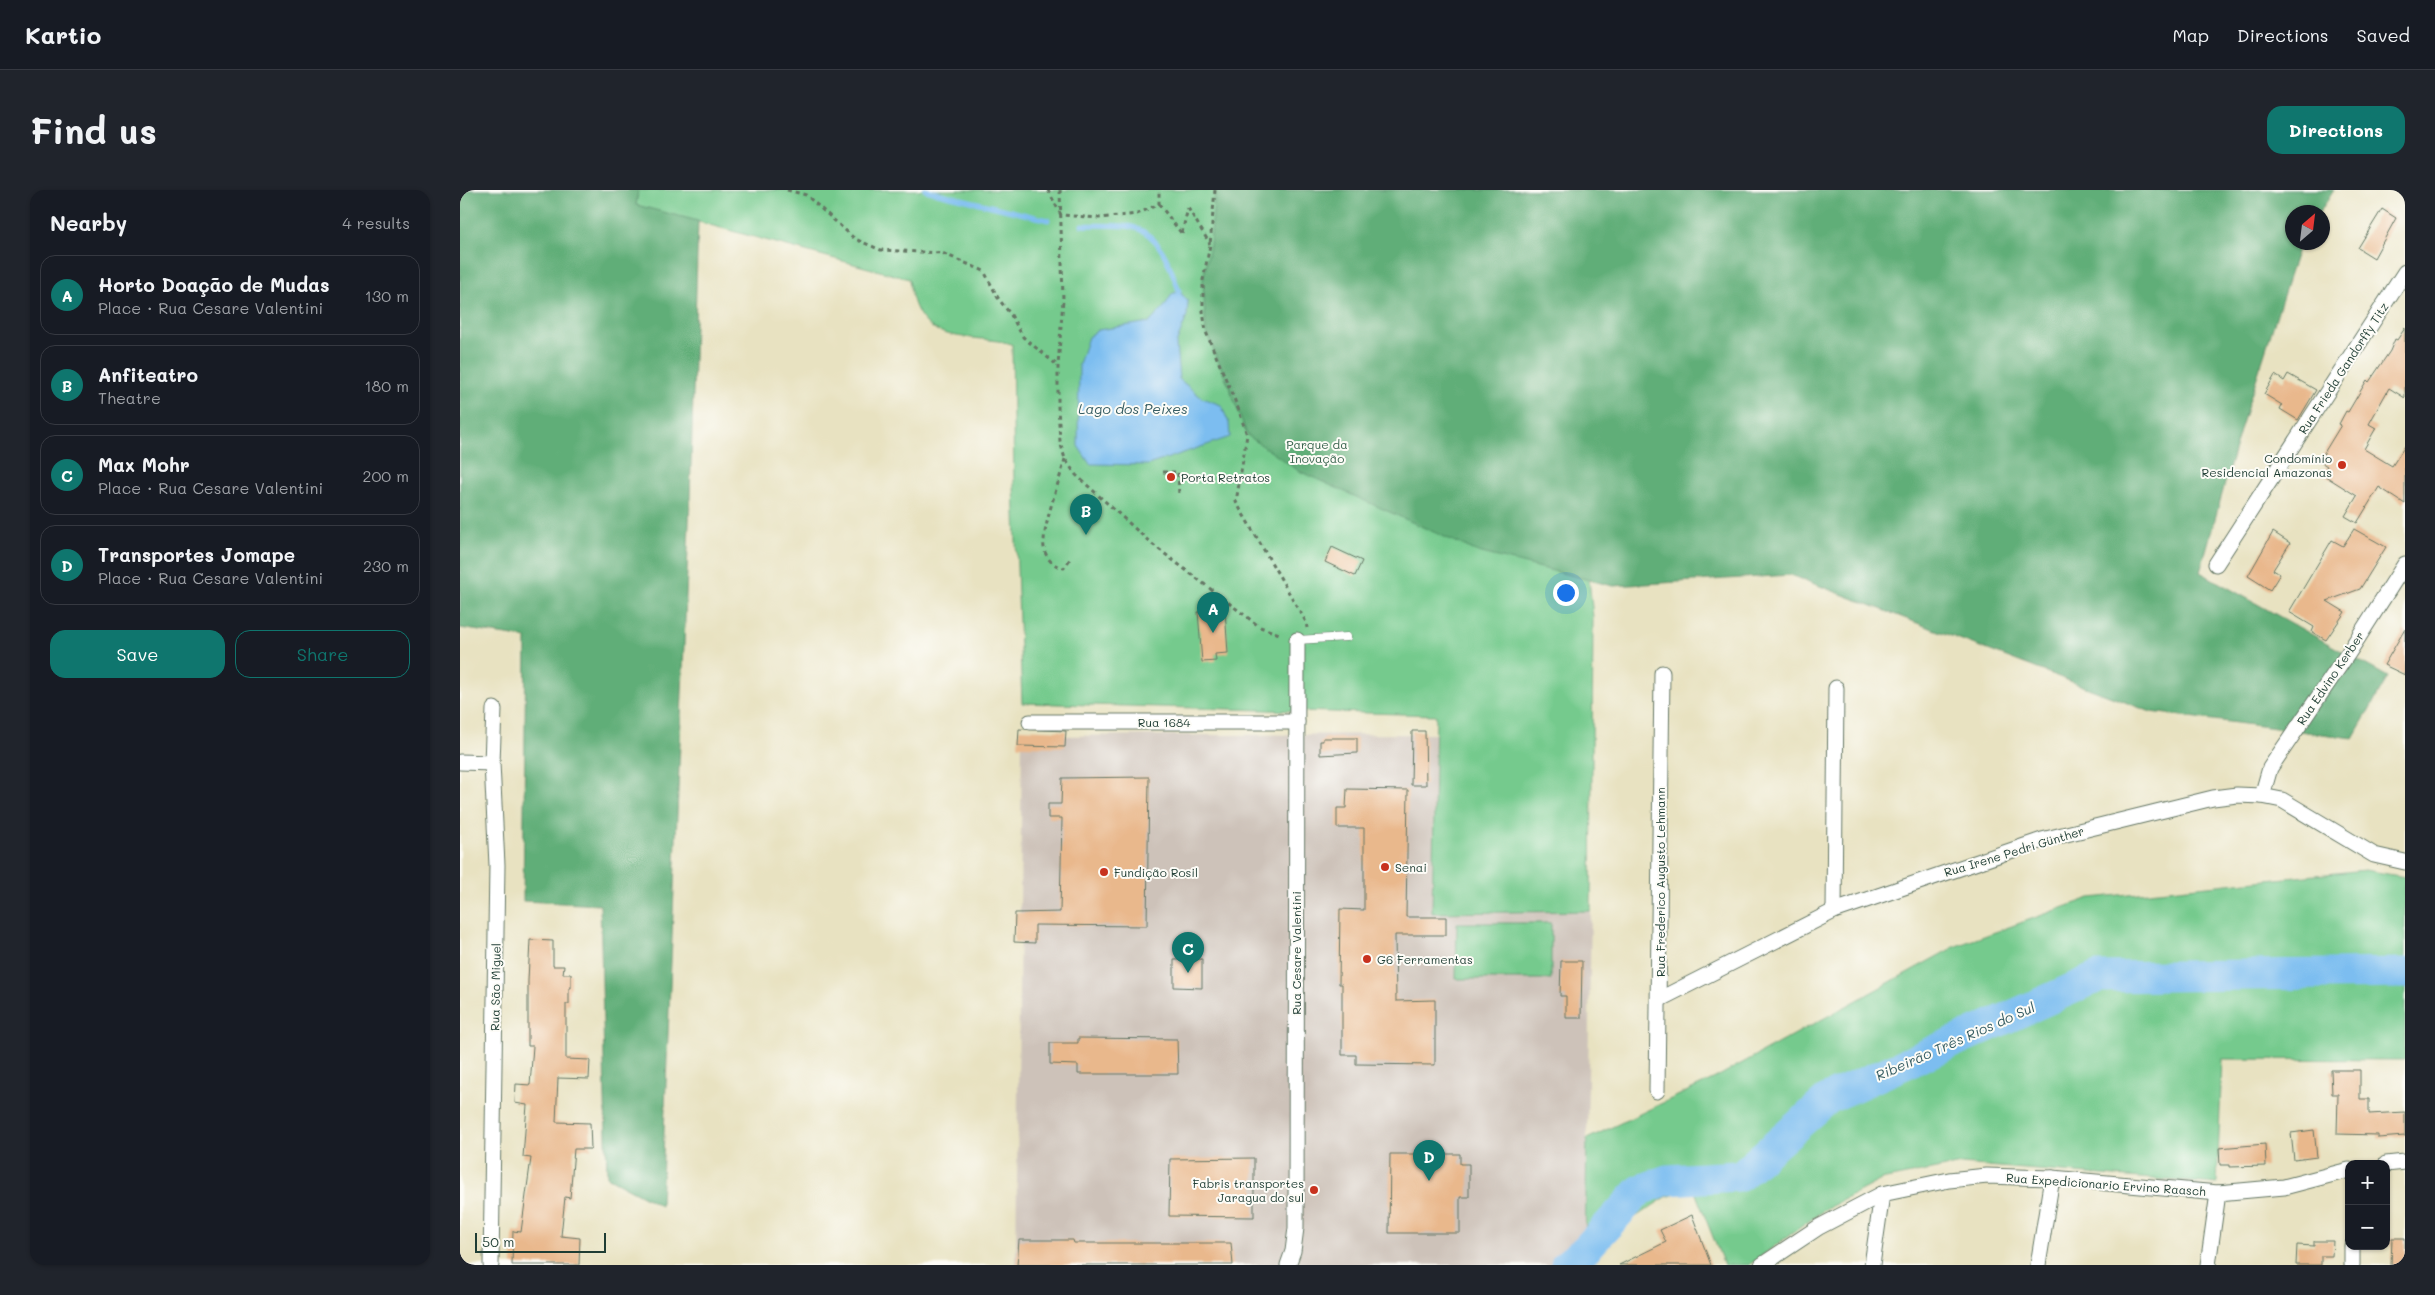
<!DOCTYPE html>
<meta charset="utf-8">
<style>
body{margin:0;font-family:Mali,sans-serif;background:#20242c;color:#f1f3f6}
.controls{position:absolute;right:15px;bottom:15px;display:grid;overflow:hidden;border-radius:10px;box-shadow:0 1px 4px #0004}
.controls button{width:45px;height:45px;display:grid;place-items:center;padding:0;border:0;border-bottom:1px solid #363941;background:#171b24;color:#f1f3f6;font:25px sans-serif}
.compass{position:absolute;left:1825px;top:15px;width:45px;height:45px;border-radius:50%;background:#171b24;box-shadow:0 1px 4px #0004;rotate:28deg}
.scale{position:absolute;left:15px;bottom:12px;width:131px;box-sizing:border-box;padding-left:5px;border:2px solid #1f3d34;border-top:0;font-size:14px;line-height:18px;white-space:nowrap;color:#1f3d34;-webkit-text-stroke:4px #fdfcf7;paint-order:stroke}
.you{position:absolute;left:1105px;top:402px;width:18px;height:18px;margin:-12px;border:4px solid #fff;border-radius:50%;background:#1a73e8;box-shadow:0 0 0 8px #1a73e833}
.badge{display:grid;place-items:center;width:32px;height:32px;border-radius:50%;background:#0f766e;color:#fff;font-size:16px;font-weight:700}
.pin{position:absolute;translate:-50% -41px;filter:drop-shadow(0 1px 2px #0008)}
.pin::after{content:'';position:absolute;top:26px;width:18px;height:15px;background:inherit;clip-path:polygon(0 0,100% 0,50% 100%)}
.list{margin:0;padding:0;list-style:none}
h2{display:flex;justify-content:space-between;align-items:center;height:65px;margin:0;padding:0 20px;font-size:21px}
h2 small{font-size:16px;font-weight:400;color:#9ea1a6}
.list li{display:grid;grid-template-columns:32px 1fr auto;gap:15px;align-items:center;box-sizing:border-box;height:80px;margin:0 10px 10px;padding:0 10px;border:1px solid #363941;border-radius:15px}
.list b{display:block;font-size:19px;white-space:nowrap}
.list p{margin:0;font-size:16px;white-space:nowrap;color:#9ea1a6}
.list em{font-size:16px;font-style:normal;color:#9ea1a6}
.actions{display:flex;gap:10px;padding:15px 20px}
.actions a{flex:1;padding:11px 0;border:1px solid #0f766e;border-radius:15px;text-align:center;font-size:18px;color:#0f766e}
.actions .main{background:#0f766e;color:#fff}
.map{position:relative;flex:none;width:1945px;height:1075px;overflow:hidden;border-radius:15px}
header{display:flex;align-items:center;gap:30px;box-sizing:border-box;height:70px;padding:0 25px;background:#171b24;border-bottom:1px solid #363941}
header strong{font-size:24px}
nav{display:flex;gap:28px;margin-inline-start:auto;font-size:18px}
.intro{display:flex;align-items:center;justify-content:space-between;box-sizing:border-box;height:120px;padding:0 30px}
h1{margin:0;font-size:35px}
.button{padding:12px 22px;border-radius:15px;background:#0f766e;color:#fff;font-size:18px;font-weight:700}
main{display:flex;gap:30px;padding:0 30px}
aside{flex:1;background:#171b24;border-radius:15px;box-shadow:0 1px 4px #0004}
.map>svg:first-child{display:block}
.industrial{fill:#cdc2b9}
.green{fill:#75ca8d;stroke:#4a8460}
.forest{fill:#60ae78;stroke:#407656}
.water{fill:#7bbdf0;stroke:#4d7d92}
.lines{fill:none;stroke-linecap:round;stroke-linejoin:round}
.stream{stroke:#7bbdf0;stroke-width:5}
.river{stroke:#7bbdf0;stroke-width:31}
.building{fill:#e9b88c}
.service-casing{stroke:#657765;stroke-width:9}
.minor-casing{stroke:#657765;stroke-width:17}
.path{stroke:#657765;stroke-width:3;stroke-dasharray:4 4;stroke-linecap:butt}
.service{stroke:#fff;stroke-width:8}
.minor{stroke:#fff;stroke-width:15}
.poi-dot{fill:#c8321e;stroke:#fdfcf7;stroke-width:2}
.labels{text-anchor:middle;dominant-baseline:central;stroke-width:4;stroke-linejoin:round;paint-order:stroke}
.street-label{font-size:12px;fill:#1f3d34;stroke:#fdfcf7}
.park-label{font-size:12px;fill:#34604a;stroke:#fdfcf7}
.poi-label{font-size:12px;fill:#1f3d34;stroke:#fdfcf7;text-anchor:start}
.water-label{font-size:14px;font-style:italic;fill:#365d63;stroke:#fdfcf7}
</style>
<header>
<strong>Kartio</strong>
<nav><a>Map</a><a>Directions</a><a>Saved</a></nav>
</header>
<div class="intro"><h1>Find us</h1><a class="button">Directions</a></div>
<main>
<aside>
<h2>Nearby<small>4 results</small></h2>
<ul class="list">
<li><span class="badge">A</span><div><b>Horto Doação de Mudas</b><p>Place · Rua Cesare Valentini</p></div><em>130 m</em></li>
<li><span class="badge">B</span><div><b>Anfiteatro</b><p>Theatre</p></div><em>180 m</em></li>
<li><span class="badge">C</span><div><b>Max Mohr</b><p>Place · Rua Cesare Valentini</p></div><em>200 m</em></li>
<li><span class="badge">D</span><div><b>Transportes Jomape</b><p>Place · Rua Cesare Valentini</p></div><em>230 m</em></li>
</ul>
<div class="actions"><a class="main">Save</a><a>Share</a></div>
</aside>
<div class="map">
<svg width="1945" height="1075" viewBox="0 0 1945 1075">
<rect width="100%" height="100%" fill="#fdfcf7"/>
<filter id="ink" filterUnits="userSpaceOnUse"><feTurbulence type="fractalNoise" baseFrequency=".02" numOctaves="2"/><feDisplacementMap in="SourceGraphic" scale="10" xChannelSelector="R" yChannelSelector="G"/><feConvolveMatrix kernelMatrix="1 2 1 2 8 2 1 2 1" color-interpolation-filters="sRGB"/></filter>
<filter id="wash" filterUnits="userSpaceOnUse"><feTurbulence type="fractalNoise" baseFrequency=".0096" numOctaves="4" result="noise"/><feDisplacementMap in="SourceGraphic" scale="20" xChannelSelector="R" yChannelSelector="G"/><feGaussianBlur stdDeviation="1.12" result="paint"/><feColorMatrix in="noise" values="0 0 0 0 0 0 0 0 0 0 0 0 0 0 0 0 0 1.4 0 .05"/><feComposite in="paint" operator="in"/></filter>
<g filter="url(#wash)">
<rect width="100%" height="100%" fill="#e8e2c1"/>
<path class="industrial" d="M975 544 972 722 1131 721 1125 1060 1122 1075H556L562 546Z"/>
<g class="green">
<path d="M178 0H1126L1118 285 1133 427 1131 721 972 723 976 525 562 513 554 296 552 154C502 141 457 160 449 89L176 15Z"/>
<path d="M1905 680 1945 687V870L1762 869 1757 994 1501 974 1421 990 1364 1020 1289 1075H1264L1234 999 1206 1007 1125 1060 1127 949 1255 888 1496 756 1630 708Z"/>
<path d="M997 733H1091V789H996Z"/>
</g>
<g class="forest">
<path d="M0 0H178L176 15 238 31 230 309 201 1016 147 987 140 715 63 711 66 448 0 438Z"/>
<path d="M755 0H1874L1860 22H1832V52L1842 53 1838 59 1781 237 1740 382 1928 487 1893 548 1691 522 1331 385 1153 396 1018 362 839 281 787 245 766 189 746 142 743 90 750 55Z"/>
<path d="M1125 1060 1122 1075H1106Z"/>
</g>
<path class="water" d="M719 101 728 111 727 126 716 154 719 189 742 208 761 215 769 233 770 247 688 275 630 274 618 256 619 174 628 147 638 140 690 132 704 117 712 104Z"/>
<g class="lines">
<g class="stream">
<path d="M465 0 588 30"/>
<path d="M622 35C635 36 665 34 676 38 702 47 711 79 719 101"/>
</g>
<path class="river" d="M1106 1075 1125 1060 1180 1000 1207 990 1280 986 1369 908 1638 787 1945 783"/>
</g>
<g id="blocks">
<g class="building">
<path d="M1922 19 1936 28 1914 68 1898 58Z"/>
<path d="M1945 138V208L1929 198 1909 234 1916 238 1904 259 1932 276 1945 256V314L1919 297 1897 333 1885 326 1897 306 1862 284 1867 276 1859 271 1881 235 1879 234 1886 221 1888 222 1907 190 1909 192 1930 161 1935 149 1937 150Z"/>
<path d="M1828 184 1856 200 1838 230 1820 219 1822 215 1804 204 1815 185 1824 191Z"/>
<path d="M1894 339 1926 357 1900 399 1867 411 1885 422 1866 450 1852 442 1854 437 1829 422 1872 350 1883 356Z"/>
<path d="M1813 342 1830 353 1813 380 1820 384 1810 400 1788 386Z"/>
<path d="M872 357 902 371 895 386 865 372Z"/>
<path d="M765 420 768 463 755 464 756 471 742 472 738 422Z"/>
<path d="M1945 439V485L1924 475Z"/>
<path d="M559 539 606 541 605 557 558 556Z"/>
<path d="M952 541H965L966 595H951Z"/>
<path d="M863 548H897V563L860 565V551H863Z"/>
<path d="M689 587 687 736 575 735V753L554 752 555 723 600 722 602 628H588V614H601L602 588Z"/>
<path d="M887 599 948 600 946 727H986V745H935L936 811 975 810V875L896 874V865H882V794H879L880 719 904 720V638H877V618H886Z"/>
<path d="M70 750 93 751V776H104L103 784H111V798H109V814H106V869L130 870 129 889 98 888 96 932 130 933 131 959H114L110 1008 105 1007 101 1046 120 1048 119 1075H52L53 1041 61 1042 71 968 63 967 67 915 55 913 56 894 70 895 73 856H68V791Z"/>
<path d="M742 769V798L714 797V770Z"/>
<path d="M1101 771H1122L1121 828H1106V806H1100Z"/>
<path d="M618 848 717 849 718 884H618V875L590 874V853H618Z"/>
<path d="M1871 880H1900V909H1909V924L1945 922V946L1918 948V945L1877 944 1878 904H1872Z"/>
<path d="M1854 940 1857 967 1834 970 1831 943Z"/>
<path d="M1805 954 1806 976 1769 977V975H1760L1759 958Z"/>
<path d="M930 964H1000V974H1009V1007H1000V1043H929Z"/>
<path d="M794 968V1027L709 1026 710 969Z"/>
<path d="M1232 1025 1251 1075H1159L1206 1052 1200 1040Z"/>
<path d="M1932 1048H1945V1075H1931Z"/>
<path d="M559 1050H613L614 1053H771L773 1075H557Z"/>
<path d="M1854 1051H1873L1872 1066H1861V1075H1836L1837 1055 1854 1056Z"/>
</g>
</g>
</g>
<g filter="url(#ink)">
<use href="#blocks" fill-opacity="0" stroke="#657765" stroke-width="1"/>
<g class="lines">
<defs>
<path id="service" d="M837 450 887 447"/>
<g id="minor">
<path d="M1756 374 1945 82"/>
<path d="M570 532H837"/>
<path d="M0 572 32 573"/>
<path d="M1802 606 1810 578 1889 462 1945 374"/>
<path d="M1374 721 1376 498"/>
<path d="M1200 809 1374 721 1582 650 1753 608 1777 605 1802 606 1822 610 1914 665 1945 672"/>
<path d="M1197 901 1202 483"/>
<path d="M1926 974 1945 972"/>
<path d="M1892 1056V1075"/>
<path d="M31 1075 37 675 32 573 34 519"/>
<path d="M828 1075 833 1061 836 1038 837 450"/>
<path d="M1302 1075 1359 1037 1422 1004 1489 990 1527 986 1592 988 1758 1003 1824 997 1889 980"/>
<path d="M1412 1075 1422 1004"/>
<path d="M1578 1075 1592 988"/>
<path d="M1748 1075 1758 1003"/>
</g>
</defs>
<use href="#service" class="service-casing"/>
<use href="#minor" class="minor-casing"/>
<g class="path">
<path d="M327 0 346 5 395 49 421 60 482 63 524 81 538 108 551 125 563 147 598 176"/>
<path d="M588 0 601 25 639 28 677 24 699 14V0"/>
<path d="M600 0 603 110 598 176V217L600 251 605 269 616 285 692 354 800 437 822 445"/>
<path d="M755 0 750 55 743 90V121L746 142 778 218 787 245 776 312 846 432 847 438"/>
<path d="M699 14 722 44"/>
<path d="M728 18 750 54"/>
<path d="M722 43 728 18"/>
<path d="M605 269C599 292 586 327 584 350 582 364 591 376 604 378L610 369"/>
<path d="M703 282H718L719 306"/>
</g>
<use href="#service" class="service"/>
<use href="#minor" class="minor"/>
</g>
</g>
<g class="poi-dot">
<circle cx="1882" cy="275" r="5"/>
<circle cx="711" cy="287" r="5"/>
<circle cx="925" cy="677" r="5"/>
<circle cx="644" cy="682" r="5"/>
<circle cx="907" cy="769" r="5"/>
<circle cx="854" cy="1000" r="5"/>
</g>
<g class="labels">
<g class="street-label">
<text transform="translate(1883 178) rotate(-57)">Rua Frieda Gandorffy Titz</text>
<text transform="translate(1870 488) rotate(-56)">Rua Edvino Kerber</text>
<text x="704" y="532">Rua 1684</text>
<text transform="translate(1554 661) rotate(-17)">Rua Irene Pedri Günther</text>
<text transform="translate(1200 692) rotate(-90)">Rua Frederico Augusto Lehmann</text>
<text transform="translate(836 763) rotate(-90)">Rua Cesare Valentini</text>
<text transform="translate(35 797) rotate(-89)">Rua São Miguel</text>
<text transform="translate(1646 994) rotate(4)">Rua Expedicionario Ervino Raasch</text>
</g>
<g class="park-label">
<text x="857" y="254">Parque da<tspan x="857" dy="14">Inovação</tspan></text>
</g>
<g class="poi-label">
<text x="1872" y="268" text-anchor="end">Condomínio<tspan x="1872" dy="14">Residencial Amazonas</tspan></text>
<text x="721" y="287">Porta Retratos</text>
<text x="935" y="677">Senai</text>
<text x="654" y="682">Fundição Rosil</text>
<text x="917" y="769">G6 Ferramentas</text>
<text x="844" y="993" text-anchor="end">Fabris transportes<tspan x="844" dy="14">Jaragua do sul</tspan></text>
</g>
<g class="water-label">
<text x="673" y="218">Lago dos Peixes</text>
<text transform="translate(1495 851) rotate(-24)">Ribeirão Três Rios do Sul</text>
</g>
</g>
</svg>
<div class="controls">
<button>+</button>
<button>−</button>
</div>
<svg class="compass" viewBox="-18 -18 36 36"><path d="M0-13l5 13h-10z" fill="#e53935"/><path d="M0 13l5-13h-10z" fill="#9ea1a6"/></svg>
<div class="scale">50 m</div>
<div class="you"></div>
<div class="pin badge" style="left:753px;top:443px">A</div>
<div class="pin badge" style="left:626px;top:345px">B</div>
<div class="pin badge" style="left:728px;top:783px">C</div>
<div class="pin badge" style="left:969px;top:991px">D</div>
</div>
</main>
